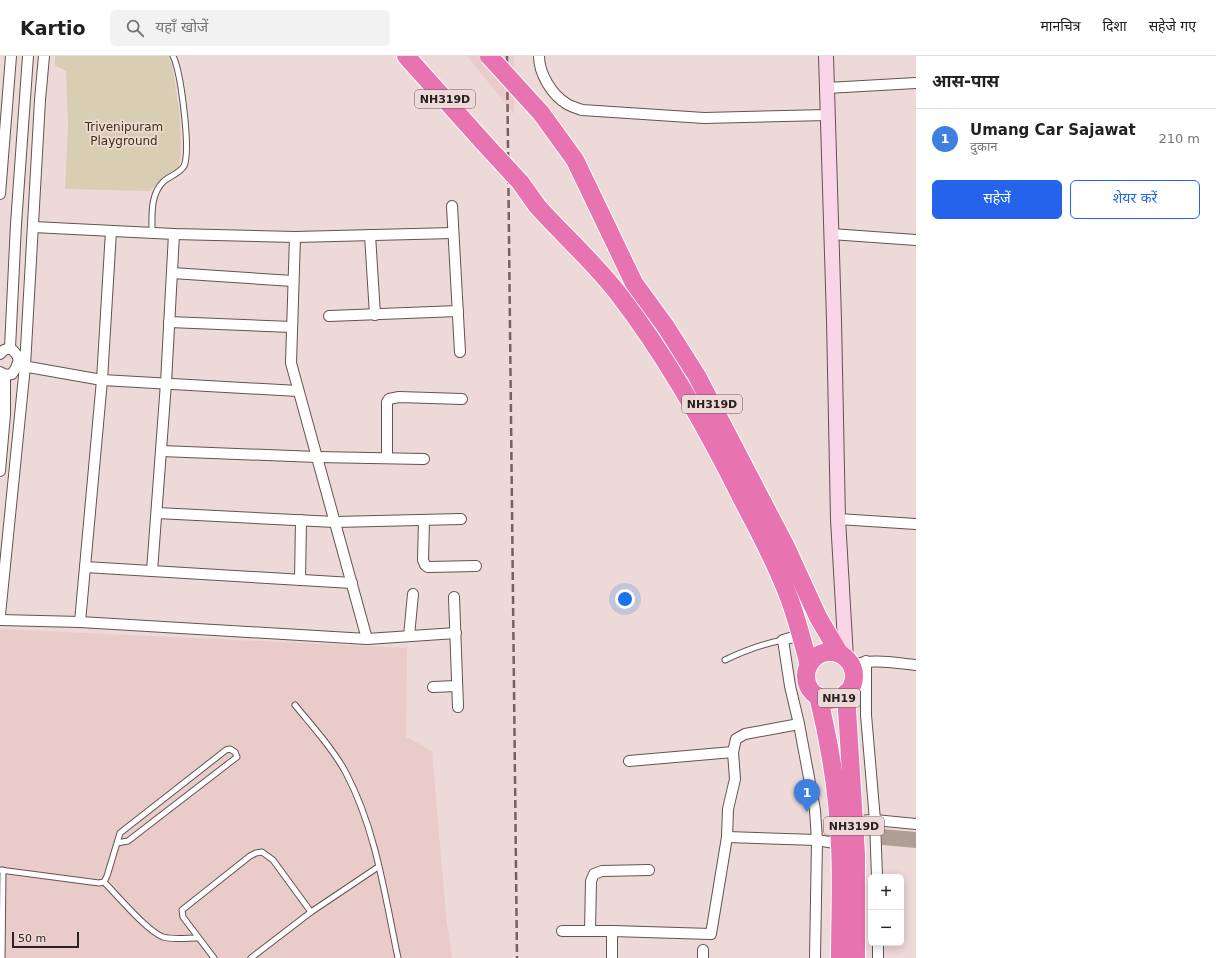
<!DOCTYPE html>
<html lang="hi">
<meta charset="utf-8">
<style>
body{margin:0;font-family:"DejaVu Sans","Noto Sans Devanagari",sans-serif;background:#f2f2f2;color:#202124}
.controls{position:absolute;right:12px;bottom:12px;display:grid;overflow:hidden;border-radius:6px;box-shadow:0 2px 10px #0003}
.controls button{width:36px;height:36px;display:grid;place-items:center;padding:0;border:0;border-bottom:1px solid #e0e0e0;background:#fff;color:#202124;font:20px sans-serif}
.scale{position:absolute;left:12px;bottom:10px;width:67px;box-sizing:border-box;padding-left:4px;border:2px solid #2a2222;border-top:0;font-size:11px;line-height:14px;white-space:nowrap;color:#2a2222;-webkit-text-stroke:3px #edd9d7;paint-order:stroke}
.you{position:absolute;left:625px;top:543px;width:14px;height:14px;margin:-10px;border:3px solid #fff;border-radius:50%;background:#1a73e8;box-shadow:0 0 0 6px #1a73e833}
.badge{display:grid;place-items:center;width:26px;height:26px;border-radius:50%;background:#2563eb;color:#fff;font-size:13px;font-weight:700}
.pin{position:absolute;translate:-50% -33px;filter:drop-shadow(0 1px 2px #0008)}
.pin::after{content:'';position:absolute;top:21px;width:14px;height:12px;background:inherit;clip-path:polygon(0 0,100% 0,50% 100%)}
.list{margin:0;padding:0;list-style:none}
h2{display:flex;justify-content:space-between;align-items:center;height:52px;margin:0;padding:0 16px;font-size:17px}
h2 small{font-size:13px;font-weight:400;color:#757577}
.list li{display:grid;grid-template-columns:26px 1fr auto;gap:12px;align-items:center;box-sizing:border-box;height:60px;padding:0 16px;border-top:1px solid #e0e0e0}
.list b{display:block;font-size:15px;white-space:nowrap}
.list p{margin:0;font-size:13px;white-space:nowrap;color:#757577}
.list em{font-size:13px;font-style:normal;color:#757577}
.actions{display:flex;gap:8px;padding:12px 16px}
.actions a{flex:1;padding:9px 0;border:1px solid #2563eb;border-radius:6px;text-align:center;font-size:14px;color:#2563eb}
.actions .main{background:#2563eb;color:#fff}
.icon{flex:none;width:22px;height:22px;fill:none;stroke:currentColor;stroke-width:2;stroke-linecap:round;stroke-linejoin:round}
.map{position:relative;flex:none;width:916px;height:902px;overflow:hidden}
header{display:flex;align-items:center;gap:24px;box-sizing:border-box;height:56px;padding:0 20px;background:#fff;border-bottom:1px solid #e0e0e0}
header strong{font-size:19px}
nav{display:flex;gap:22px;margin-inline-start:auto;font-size:14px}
.search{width:280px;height:36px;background:#f2f2f2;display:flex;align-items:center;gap:10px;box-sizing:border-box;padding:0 14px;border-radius:6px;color:#757577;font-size:15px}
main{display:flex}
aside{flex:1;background:#fff}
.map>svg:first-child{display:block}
.built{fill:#e9ccca}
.green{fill:#d7ceb3}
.building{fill:#ae9f95}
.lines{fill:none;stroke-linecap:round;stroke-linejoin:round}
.lane-casing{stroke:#645352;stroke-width:7}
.street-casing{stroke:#645352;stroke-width:12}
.secondary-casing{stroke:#645352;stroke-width:16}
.highway-casing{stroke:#fff;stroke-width:20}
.lane{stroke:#fff;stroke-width:5}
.street{stroke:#fff;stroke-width:10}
.secondary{stroke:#f8d5e7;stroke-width:14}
.highway{stroke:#e773b0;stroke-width:18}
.rail{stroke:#706463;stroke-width:2.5;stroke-dasharray:8 4;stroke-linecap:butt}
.highway-bridge-casing{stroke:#fff;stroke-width:20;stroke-linecap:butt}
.highway-bridge{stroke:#e773b0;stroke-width:18}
.labels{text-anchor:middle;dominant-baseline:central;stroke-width:3.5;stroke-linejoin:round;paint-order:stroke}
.shield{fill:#edd9d7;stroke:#645958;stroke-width:1}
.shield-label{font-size:11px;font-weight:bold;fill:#2a2222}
.park-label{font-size:12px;fill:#413309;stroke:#edd9d7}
</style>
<header>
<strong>Kartio</strong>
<div class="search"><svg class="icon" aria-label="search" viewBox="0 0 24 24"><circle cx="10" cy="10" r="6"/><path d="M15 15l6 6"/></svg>यहाँ खोजें</div>
<nav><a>मानचित्र</a><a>दिशा</a><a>सहेजे गए</a></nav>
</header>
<main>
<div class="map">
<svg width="916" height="902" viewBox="0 0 916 902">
<rect width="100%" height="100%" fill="#edd9d7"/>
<g class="built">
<path d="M467 0H514V58Z"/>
<path d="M0 573 407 592 406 681 432 695 446 859 452 902H0Z"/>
</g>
<path class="green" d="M55 0H168L172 9 180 59 181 99 179 110 165 120 150 135 65 133 68 70 66 15 55 9Z"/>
<path class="building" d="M882 773 916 776V792L882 789Z"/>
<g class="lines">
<defs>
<g id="lane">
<path d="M152 177C152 159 150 138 164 125 170 120 180 117 184 110 191 95 181 16 173 0"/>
<path d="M725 604C744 595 762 588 783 584"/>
<path d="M295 649C312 670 334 694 346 717 376 774 385 840 398 902"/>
<path d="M0 814 99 827 104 826 107 820 120 777 226 694 230 693 235 696 237 701 233 704 128 785 117 787"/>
<path d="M104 826C117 839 147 875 163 881 173 884 187 882 197 882"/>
<path d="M2 902 3 814"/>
<path d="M214 902 183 861 182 854 250 800 256 797 262 796 273 804 311 856"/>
<path d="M251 902 311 856 378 811"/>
</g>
<g id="street">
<path d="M539 0C539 18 552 39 567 48 572 51 577 52 582 54L704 62 828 59"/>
<path d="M827 32 916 27"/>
<path d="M0 138 11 0"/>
<path d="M452 150 460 296"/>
<path d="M33 171 174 178 295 181 291 307 367 583"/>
<path d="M831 178 916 184"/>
<path d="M370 179 375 259"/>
<path d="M295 181 453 177"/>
<path d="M172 217 293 225"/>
<path d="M329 260 458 255"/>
<path d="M169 266 292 271"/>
<path d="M10 292 16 168 28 0"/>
<path d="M0 298 4 294 10 292C22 301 20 307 12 318L5 319 0 316"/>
<path d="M17 309 102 324 298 335"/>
<path d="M161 395 317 401 424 403"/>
<path d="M387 402V346L389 343 399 341 462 343"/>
<path d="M0 415 5 358V319"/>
<path d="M157 457 335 466 461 463"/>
<path d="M838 463 916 468"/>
<path d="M424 464 423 504 425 509 428 511 476 510"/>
<path d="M85 511 352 527"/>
<path d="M152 515 166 327 174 178"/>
<path d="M300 524 301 464"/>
<path d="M454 541 458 651"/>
<path d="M0 559 25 310 40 44 44 0"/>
<path d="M0 564 80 566 367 583 456 577"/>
<path d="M80 566 102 324 111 175"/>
<path d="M800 579 783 584 790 630 799 668 815 754 817 784 815 902"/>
<path d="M409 580 413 538"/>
<path d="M866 605V659L875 764 877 821"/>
<path d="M852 609C872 602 895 607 916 609"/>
<path d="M433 631 457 630"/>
<path d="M629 705 733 696"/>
<path d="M854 765 875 764 916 768"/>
<path d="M727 781 817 784 840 788"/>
<path d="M562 875H612"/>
<path d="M590 875 591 825 594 818 602 815 649 814"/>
<path d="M878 887V902"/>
<path d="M612 902V875L711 878 727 781 728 753 735 723 733 696 736 683 745 678 799 668"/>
<path d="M703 902V894"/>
</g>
<path id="secondary" d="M826 0 834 264 838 463 846 602"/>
<g id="highway">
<path d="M406 0 484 87"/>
<path d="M541 57 575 104 634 227 666 271 697 320 786 491 818 561 839 597"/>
<path d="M520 126C526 134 532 143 538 151 565 181 595 207 620 240 669 304 708 374 744 447 759 475 774 504 786 534 796 558 802 584 809 609"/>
<circle cx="830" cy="620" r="24"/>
<path d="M846 637 856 798V902"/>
<path d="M818 640C830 688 838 739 840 789 842 826 840 864 840 902"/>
</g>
</defs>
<use href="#lane" class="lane-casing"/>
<use href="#street" class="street-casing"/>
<use href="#secondary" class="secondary-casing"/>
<use href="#highway" class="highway-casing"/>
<use href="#lane" class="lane"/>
<use href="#street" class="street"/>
<use href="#secondary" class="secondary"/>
<use href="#highway" class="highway"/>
<path class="rail" d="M507 0 517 902"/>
<defs>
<g id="highway-bridge">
<path d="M489 0 541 57"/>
<path d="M484 87 520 126"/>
</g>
</defs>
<use href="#highway-bridge" class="highway-bridge-casing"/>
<use href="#highway-bridge" class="highway-bridge"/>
</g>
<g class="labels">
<g class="shield">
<rect x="415" y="34" width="60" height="18" rx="3"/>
<rect x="682" y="339" width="60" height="18" rx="3"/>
<rect x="818" y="633" width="42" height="18" rx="3"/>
<rect x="824" y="761" width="60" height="18" rx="3"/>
</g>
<g class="shield-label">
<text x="445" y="43">NH319D</text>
<text x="712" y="348">NH319D</text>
<text x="839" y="642">NH19</text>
<text x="854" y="770">NH319D</text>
</g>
<g class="park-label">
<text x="124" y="71">Trivenipuram<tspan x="124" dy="14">Playground</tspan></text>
</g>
</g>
</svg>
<div class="controls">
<button>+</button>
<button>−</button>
</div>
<div class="scale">50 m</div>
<div class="you"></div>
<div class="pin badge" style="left:807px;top:756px;background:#3f7fe0">1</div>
</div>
<aside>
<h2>आस-पास<small></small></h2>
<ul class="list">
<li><span class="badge" style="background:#3f7fe0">1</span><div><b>Umang Car Sajawat</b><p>दुकान</p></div><em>210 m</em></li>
</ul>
<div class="actions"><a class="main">सहेजें</a><a>शेयर करें</a></div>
</aside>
</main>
